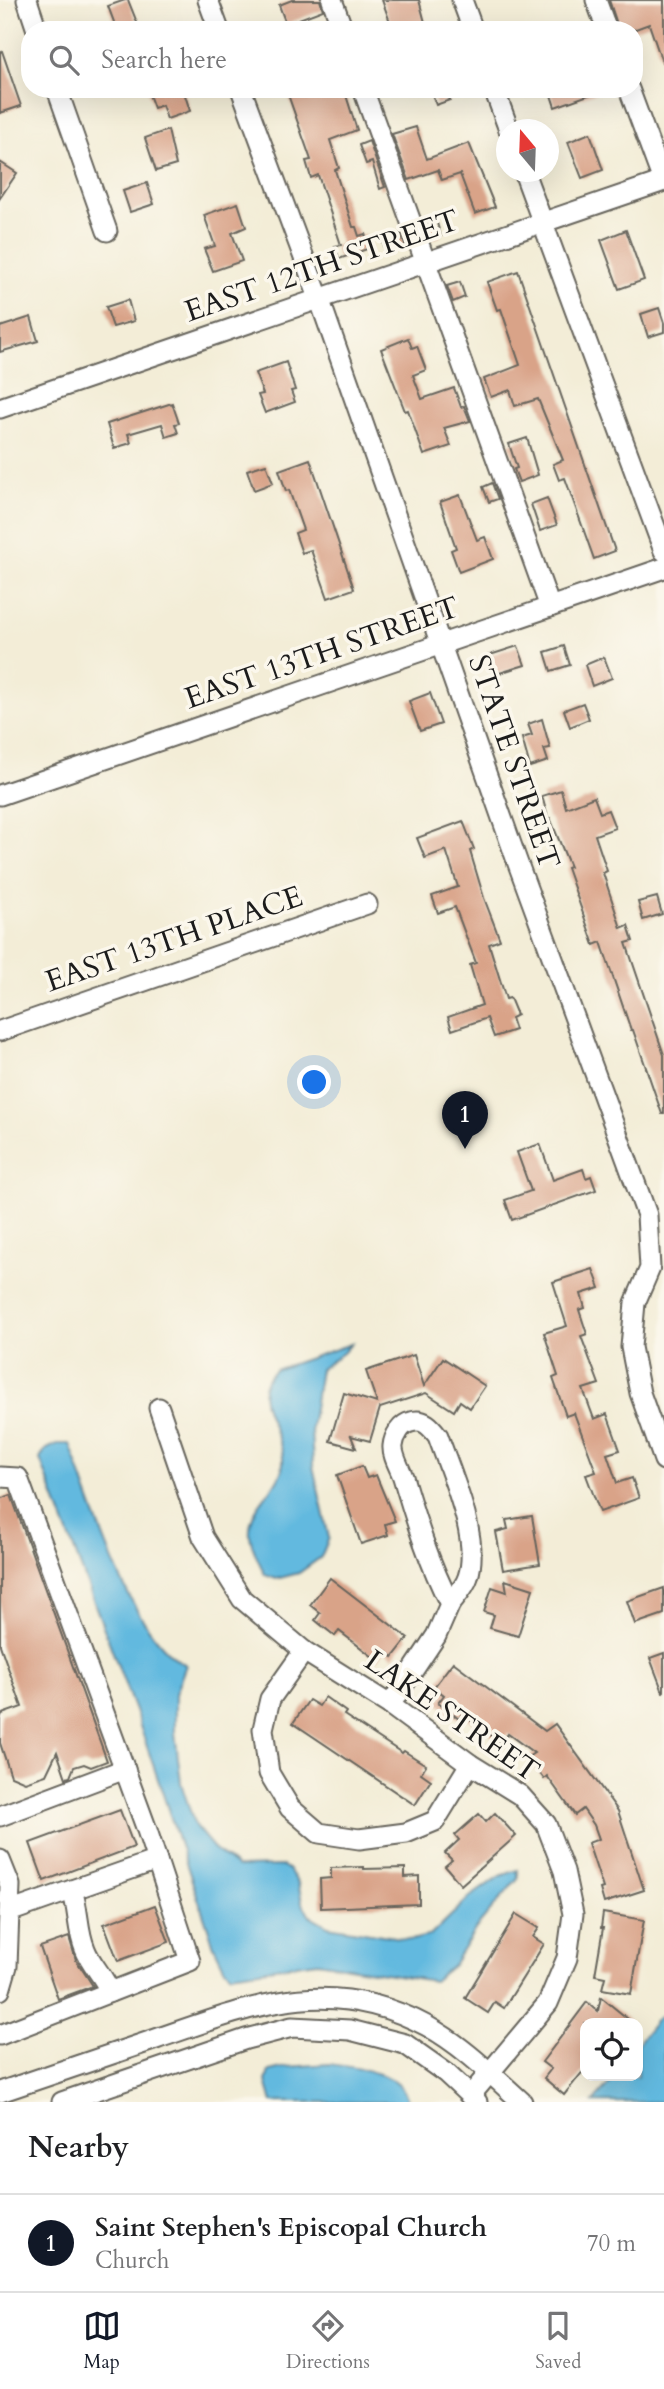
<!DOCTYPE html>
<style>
body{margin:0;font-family:Cardo,serif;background:#f6f6f6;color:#202124}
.controls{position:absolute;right:21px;bottom:21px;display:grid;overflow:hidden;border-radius:14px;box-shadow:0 7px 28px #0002}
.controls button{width:63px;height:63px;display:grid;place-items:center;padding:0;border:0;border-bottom:2px solid #e0e0e0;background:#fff;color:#202124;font:35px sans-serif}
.compass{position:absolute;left:496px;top:119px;width:63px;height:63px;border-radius:50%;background:#fff;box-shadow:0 7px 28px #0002;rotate:341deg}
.you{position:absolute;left:315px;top:1083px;width:24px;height:24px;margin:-18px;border:5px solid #fff;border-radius:50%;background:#1a73e8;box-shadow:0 0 0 10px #1a73e833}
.badge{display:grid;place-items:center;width:46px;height:46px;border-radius:50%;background:#111827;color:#fff;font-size:23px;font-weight:700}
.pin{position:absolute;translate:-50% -58px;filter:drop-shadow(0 2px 4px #0008)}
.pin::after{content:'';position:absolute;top:37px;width:24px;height:21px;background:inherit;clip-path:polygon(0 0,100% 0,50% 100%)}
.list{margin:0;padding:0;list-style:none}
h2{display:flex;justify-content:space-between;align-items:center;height:91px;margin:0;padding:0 28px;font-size:30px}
h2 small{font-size:23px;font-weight:400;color:#757577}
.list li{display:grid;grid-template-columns:46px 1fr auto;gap:21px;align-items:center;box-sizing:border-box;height:98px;padding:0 28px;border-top:2px solid #e0e0e0}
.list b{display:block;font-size:26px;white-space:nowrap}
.list p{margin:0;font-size:23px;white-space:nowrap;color:#757577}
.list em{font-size:23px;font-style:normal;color:#757577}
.icon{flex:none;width:38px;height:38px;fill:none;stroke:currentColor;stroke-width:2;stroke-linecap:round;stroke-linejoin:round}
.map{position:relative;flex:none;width:664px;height:2102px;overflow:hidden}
.search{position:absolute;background:#fff;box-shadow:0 7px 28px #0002;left:21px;right:21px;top:21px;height:77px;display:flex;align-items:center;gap:18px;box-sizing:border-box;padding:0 24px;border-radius:28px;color:#757577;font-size:26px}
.sheet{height:189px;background:#fff}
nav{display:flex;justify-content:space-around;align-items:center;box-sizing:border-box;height:98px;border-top:2px solid #e0e0e0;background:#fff;font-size:19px;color:#757577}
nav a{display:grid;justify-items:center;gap:4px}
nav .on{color:#111827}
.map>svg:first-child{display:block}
.water{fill:#62b9df;stroke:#3f6a7e;stroke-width:2}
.building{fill:#d9a388}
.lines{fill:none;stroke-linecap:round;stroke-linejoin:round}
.minor-casing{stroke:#67655d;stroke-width:23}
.minor{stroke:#fff;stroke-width:19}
.labels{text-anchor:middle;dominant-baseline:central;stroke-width:7;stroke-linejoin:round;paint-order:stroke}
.street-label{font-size:30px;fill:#1c1c1c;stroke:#fbf7ec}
</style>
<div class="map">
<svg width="664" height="2102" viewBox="0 0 664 2102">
<rect width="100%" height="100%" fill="#fbf7ec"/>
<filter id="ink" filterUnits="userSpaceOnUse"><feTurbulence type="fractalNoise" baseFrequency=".0143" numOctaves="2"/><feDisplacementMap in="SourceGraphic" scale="14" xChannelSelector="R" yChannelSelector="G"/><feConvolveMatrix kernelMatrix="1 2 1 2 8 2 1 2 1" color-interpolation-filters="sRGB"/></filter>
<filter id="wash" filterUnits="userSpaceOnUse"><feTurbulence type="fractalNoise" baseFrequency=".00686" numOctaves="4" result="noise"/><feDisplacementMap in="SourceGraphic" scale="28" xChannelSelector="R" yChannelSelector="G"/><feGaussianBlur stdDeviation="1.57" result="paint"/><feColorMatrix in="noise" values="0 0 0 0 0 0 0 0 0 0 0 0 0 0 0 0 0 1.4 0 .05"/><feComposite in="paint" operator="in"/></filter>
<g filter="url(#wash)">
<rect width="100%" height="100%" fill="#f3edd7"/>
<g class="water">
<path d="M351 1344 343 1353 320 1369 311 1428 313 1466 329 1538 321 1557 299 1573 276 1579 265 1575C260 1563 251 1548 250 1535 247 1503 285 1488 283 1458 282 1429 245 1395 275 1370Z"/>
<path d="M57 1444H70C92 1503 129 1635 186 1665L175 1694V1732L181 1783 195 1826 216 1851 237 1867 283 1866 289 1870 298 1883 302 1902 309 1915 328 1926 412 1940 431 1935 470 1897 500 1876 518 1870V1878L476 1928 453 1965 433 1981 317 1962 231 1974 224 1967 214 1946 135 1711 40 1459 45 1450Z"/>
<path d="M664 2017V2102H593L616 2076H638V2043L658 2018Z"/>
<path d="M329 2064C353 2067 404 2072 408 2102H272L266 2081 269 2071 286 2067Z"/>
</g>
<g id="blocks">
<g class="building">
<path d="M125 0H128L140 30H117L108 6Z"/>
<path d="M292 0H320L323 10 286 24 279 5Z"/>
<path d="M382 0H419L427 30H393Z"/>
<path d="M609 0H664V62H662L649 24 633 30H619Z"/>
<path d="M2 51 21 106 0 113V52Z"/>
<path d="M147 89H183L190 111 167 119 162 105 154 108Z"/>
<path d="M286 89H304L306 97 327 89H344L357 130 330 140 339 168 335 170 353 227H356L359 236 365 234 370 248 339 259 335 246 341 245 318 175 311 178 306 161 311 160Z"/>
<path d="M430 89H446L450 100 436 105Z"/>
<path d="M549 89H599L600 91 555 107Z"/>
<path d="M416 127 427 159 469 143 495 207 475 214 460 174 442 180 438 170 409 180 392 134Z"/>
<path d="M168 130 176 165 156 171 145 138Z"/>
<path d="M590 133 603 170 582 178 568 142Z"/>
<path d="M369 141 385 187 380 189 372 162 366 164 359 145Z"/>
<path d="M0 162 17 173 0 198Z"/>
<path d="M147 183 154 204 130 212 123 191Z"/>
<path d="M238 203 246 227 232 233 242 261 213 271 204 249 215 246 204 215Z"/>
<path d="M436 220 441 236 430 239 425 224Z"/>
<path d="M626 230 644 280 619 289 601 240Z"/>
<path d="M401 233 406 248 387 254 382 240Z"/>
<path d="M518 271 615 551 594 559 565 478 559 480 553 464 563 460 538 399 515 406 510 390 491 397 484 379 520 365 501 309 497 310 487 282Z"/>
<path d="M460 282 465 297 453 302 447 286Z"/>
<path d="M128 300 134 321 113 327 106 307Z"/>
<path d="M659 308 664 323V332L648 337 641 314Z"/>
<path d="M31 317 38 341 0 352V327Z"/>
<path d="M408 338 412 348 417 346 426 370 413 375 422 399 454 388 461 407 464 406 470 421 444 428 451 446 424 455 408 410 405 411 381 349Z"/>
<path d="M286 362 295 390 291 391 295 402 265 413 258 395 263 394 255 373Z"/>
<path d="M172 403 179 423 175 424 178 433 166 437 162 424 128 434 131 443 114 448 107 424Z"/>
<path d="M527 438 538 475 519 482 514 469 517 468 509 444Z"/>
<path d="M310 459 354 589 328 598 311 550 302 553 295 533 303 530 289 490 286 491 279 470Z"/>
<path d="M266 464 273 483 254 490 247 470Z"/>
<path d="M492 483 498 499 489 502 483 487Z"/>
<path d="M460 495 477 540 485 537 493 559 459 572 451 550 456 548 440 502Z"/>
<path d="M547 498 557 525 540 531 531 504Z"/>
<path d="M518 646 525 665 493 675 487 656Z"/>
<path d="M564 646 570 665 551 671 545 652Z"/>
<path d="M604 657 612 678 592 686 585 665Z"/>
<path d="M430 693 441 724 420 731 409 701Z"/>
<path d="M583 703 589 719 570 727 564 710Z"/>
<path d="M542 719 550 748 544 749 548 761 530 767 522 738 532 735 528 724Z"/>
<path d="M561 790 566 808 594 797 600 813 608 810 615 828 595 835 607 871 603 873 621 928 628 925 633 941 626 943 664 1055V1114H662L633 1030H631L601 942 594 945 567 868 570 867 550 818H548L542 796Z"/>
<path d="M463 821 474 849 470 851 484 898 500 940 489 944 506 999 510 998 517 1015 511 1018 515 1030 494 1037 487 1018 452 1030 448 1017 482 1005 470 965 476 963 455 907 438 913 432 896 458 887 446 850 425 858 417 838Z"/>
<path d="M657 897 662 914 643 920 638 902Z"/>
<path d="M540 1144 553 1180 583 1169 586 1178 591 1176 596 1190 512 1220 505 1200 531 1191 517 1152Z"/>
<path d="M593 1269 600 1288 581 1294 585 1308 579 1310 587 1334 581 1336 599 1384 583 1389 594 1419 607 1414 620 1450 607 1454 617 1483 632 1478 639 1498 600 1512 586 1475 596 1472 574 1413 566 1416 553 1378 558 1376 544 1333 567 1326 553 1282Z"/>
<path d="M414 1355 424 1386 443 1358 485 1386 470 1408 460 1401 454 1411 426 1393 380 1408 370 1441 351 1436 356 1448 330 1441 344 1393 377 1403 366 1371Z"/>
<path d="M362 1466 367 1478 376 1475 395 1521 385 1524 388 1535 361 1544 337 1475Z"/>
<path d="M11 1495 107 1761 91 1767 84 1764 74 1767 70 1777 66 1778 57 1752 46 1775 25 1782 11 1776 0 1743V1719L2 1714 22 1707 0 1645V1499Z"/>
<path d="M532 1516 540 1564 503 1570 496 1532 508 1529 506 1520Z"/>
<path d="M330 1578 408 1638 393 1657 384 1650 377 1660 339 1631 335 1636 315 1620 320 1613 310 1605Z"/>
<path d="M505 1580 533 1589 518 1636 490 1628 494 1615 484 1612 492 1587 507 1592Z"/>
<path d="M664 1588V1614L635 1624 627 1601Z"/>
<path d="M664 1653V1691L663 1692 650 1658Z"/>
<path d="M453 1662 545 1731 555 1724 618 1811 644 1890 604 1903 600 1889 603 1888 588 1843 599 1839 594 1825 583 1809 575 1815 547 1776 544 1779 528 1757 534 1753 508 1734 501 1743 462 1714 459 1719 438 1703 444 1695 434 1687Z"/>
<path d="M325 1697 346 1712 344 1715 402 1753 404 1751 426 1765 421 1773 431 1780 415 1805 293 1723 309 1700 319 1706Z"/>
<path d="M120 1810 134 1847 44 1881 30 1843Z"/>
<path d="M495 1813 516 1836 461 1885 445 1866 452 1860 445 1853 459 1840 455 1835 479 1814 486 1822Z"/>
<path d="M364 1867V1869L405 1868V1877L419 1876V1904L321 1908 320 1879 331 1878V1868Z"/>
<path d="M155 1905 169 1942 118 1961 104 1924Z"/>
<path d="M603 1913 644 1920 631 1994 602 1989 605 1977 595 1975 603 1928H601Z"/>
<path d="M516 1914 539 1928 533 1937 544 1944 504 2008 495 2002 488 2013 465 1998Z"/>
<path d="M69 1937 76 1960 93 1986 58 1999 40 1947Z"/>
<path d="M601 1997 633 2023H585V2069L564 2095 544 2078 551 2069 542 2062 587 2002 598 2011Z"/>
</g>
</g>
</g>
<g filter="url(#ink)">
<use href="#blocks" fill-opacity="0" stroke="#67655d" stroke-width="2"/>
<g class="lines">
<defs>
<g id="minor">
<path d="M27 0 37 30"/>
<path d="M208 0 219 30"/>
<path d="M332 0 343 30"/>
<path d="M462 0 473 30"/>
<path d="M596 0 607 30"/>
<path d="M57 89 107 231"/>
<path d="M241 89 319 298 517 861 647 1215 650 1268 635 1303 631 1347 640 1393 664 1460"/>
<path d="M363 89 550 607"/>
<path d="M494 89 509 130"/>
<path d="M629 89 663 181"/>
<path d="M524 172 664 551"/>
<path d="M0 408 664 181"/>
<path d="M0 795 664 568"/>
<path d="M0 1031 367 904"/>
<path d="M159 1408 203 1537 242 1599 304 1651 390 1705 470 1764 520 1795 546 1824 564 1871 573 1914 567 1958 548 2003 470 2096"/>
<path d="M0 1477 18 1478 147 1830 190 1961 0 2035"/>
<path d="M304 1651 270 1699 263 1729 269 1773 290 1808 319 1833 359 1839 406 1833 435 1821 470 1764"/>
<path d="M390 1705 436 1636 450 1604C429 1563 416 1521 403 1477 400 1468 392 1456 393 1446 394 1436 401 1424 411 1422 424 1418 431 1427 438 1436 451 1474 481 1539 468 1577 465 1587 456 1596 450 1604"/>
<path d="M0 1816 125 1769"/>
<path d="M0 1860 10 1885 7 1966 0 1990"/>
<path d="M72 1890C79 1910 77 1930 85 1949 91 1965 104 1976 110 1992"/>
<path d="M9 1912 157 1860"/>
<path d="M0 2092C52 2074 104 2057 156 2039 252 2006 329 1973 427 2026 462 2045 492 2075 522 2102"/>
<path d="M62 2102 246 2039 292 2027 350 2030 405 2044 446 2073 477 2102"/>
</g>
</defs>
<use href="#minor" class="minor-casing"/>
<use href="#minor" class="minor"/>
</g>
</g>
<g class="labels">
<g class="street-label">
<text transform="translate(322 266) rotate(-19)">EAST 12TH STREET</text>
<text transform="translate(322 653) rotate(-19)">EAST 13TH STREET</text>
<text transform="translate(514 762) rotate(71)">STATE STREET</text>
<text transform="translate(174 939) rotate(-19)">EAST 13TH PLACE</text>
<text transform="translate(452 1716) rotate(35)">LAKE STREET</text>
</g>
</g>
</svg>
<div class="controls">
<button><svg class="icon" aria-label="locate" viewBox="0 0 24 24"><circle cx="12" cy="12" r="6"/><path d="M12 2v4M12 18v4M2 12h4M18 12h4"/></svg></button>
</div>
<svg class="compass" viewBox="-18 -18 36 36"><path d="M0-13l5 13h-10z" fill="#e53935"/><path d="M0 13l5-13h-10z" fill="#757577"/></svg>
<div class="you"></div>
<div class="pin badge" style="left:465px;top:1149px">1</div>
<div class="search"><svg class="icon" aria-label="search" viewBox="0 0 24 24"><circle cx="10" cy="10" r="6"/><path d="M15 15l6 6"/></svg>Search here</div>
</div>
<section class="sheet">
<h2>Nearby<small></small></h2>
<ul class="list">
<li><span class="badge">1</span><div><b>Saint Stephen's Episcopal Church</b><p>Church</p></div><em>70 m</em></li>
</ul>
</section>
<nav>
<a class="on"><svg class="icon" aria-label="map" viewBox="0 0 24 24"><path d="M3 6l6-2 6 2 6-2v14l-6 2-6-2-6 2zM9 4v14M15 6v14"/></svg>Map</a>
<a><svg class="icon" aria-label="directions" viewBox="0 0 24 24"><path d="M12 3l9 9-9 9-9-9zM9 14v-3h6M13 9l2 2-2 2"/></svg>Directions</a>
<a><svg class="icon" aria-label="saved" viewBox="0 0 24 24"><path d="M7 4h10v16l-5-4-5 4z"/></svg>Saved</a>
</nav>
